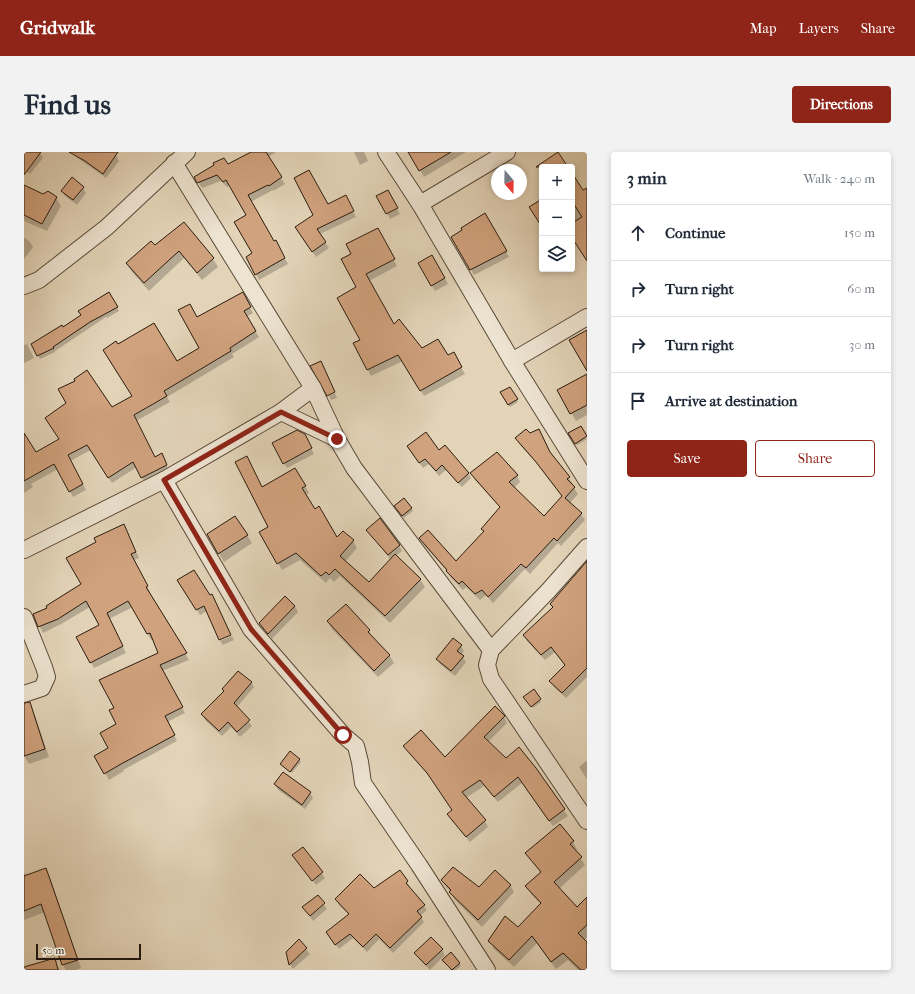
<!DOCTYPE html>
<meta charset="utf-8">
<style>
body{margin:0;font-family:"IM FELL French Canon",serif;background:#f2f2f3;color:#1f2937}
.controls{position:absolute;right:12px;top:12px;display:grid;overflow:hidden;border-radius:4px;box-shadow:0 2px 6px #0003}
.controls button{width:36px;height:36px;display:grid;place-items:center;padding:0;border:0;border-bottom:1px solid #e0e1e3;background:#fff;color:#1f2937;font:20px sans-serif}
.compass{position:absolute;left:467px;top:12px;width:36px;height:36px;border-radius:50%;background:#fff;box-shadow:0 2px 6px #0003;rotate:160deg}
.scale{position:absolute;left:12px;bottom:10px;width:105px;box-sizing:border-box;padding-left:4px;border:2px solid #2a1c0e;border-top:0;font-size:11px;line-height:14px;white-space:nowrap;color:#2a1c0e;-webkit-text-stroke:3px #ede3d1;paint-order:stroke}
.stop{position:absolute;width:12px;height:12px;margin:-9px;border:3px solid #8f2418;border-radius:50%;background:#fff}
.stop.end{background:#8f2418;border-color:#fff;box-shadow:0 1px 4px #0008}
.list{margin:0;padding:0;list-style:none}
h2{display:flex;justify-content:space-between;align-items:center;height:52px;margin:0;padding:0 16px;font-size:17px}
h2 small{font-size:13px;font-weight:400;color:#747a83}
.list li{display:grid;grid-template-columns:26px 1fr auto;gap:12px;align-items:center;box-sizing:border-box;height:56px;padding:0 16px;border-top:1px solid #e0e1e3}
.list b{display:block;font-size:15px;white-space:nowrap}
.list em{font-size:13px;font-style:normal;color:#747a83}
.actions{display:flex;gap:8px;padding:12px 16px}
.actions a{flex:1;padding:9px 0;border:1px solid #8f2418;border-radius:4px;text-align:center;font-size:14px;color:#8f2418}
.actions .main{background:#8f2418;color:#fff}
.icon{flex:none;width:22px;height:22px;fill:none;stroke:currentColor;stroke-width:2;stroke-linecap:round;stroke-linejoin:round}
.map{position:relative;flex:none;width:563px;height:818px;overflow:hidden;border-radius:4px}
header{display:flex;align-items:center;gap:24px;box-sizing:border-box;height:56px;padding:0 20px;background:#8f2418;color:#fff}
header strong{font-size:19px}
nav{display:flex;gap:22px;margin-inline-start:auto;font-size:14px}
.intro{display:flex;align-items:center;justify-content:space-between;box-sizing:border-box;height:96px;padding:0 24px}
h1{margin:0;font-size:28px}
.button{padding:10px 18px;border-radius:4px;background:#8f2418;color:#fff;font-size:14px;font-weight:700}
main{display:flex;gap:24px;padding:0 24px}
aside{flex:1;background:#fff;border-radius:4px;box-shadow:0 2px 6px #0003}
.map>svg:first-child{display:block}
.shadow{fill:#0003}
.building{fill:#d0a27e;stroke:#2a1c0e}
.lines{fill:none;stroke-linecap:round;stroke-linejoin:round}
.minor-casing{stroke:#584a38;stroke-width:18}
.minor{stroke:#ede3d1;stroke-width:16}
.route{stroke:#8f2418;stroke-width:5}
</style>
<header>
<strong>Gridwalk</strong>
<nav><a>Map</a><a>Layers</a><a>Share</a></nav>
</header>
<div class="intro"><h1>Find us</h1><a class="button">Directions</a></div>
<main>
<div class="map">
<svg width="563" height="818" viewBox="0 0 563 818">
<rect width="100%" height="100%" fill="#e3d4b8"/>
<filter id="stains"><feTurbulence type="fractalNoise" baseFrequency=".005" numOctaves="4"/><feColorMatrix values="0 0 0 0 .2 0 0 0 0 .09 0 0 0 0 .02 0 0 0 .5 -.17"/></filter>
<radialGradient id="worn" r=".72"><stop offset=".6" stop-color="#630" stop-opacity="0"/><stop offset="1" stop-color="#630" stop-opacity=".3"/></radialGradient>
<g class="shadow">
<path d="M0 0H15L19 6 6 22 0 18Z"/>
<path d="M49 0H87L92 3 95 9 82 26 52 5Z"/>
<path d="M226 0H252L244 5 261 32 249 39V38L227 50 250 91 252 90 264 112 235 128 223 105 230 102 223 64 206 33 203 35 197 29 178 36 171 25 204 14 227 1Z"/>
<path d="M330 0H340L344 9 336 13Z"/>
<path d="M385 0H442L400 25Z"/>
<path d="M548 23 559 40 563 37V108L548 85Z"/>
<path d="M0 34 20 43 24 40 32 46 37 54 23 79 0 69Z"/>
<path d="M59 36 62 41 53 53 41 44 38 39Z"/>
<path d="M363 39 376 62 366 67 354 44Z"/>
<path d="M325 50 332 65 296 82 305 96 292 105 275 81 304 53Z"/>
<path d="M461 62 485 105 450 123 428 86Z"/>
<path d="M159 71 189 107 194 115 178 128 160 106 125 139 108 120 103 112 131 95Z"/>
<path d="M357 83 373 114 345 129 370 173 398 197 423 205 429 201 441 222 400 244 379 209 347 224 331 192 338 188 333 135Z"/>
<path d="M0 85 6 90 9 95 0 107Z"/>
<path d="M408 104 424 132 411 139 395 111Z"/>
<path d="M85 141 95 159 83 166 82 165 31 199V200L16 207 8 192 39 176 58 164Z"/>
<path d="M218 142 229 161 222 165 235 185 208 202 210 205 143 245 146 250 112 269 131 306 140 308 145 319 121 331 113 315 88 331 67 298 46 309 62 338 49 345 34 317 7 332 9 335 0 341V283L12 301 109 244 94 193 152 211 177 196 173 167Z"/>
<path d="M3 192 10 206 0 211V193Z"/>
<path d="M563 223V263L552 269 534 239Z"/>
<path d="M485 236 494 250 486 255 477 241Z"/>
<path d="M311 241 313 246 307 248 305 244Z"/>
<path d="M556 275 563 287 553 293 546 282Z"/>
<path d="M280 283 290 302 263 316 249 292Z"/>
<path d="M492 286 527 303 549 332 548 333 554 342 546 351 557 362 561 368 537 394 534 391 506 422 501 417 469 451 462 443 456 448 442 435 439 438 427 426 423 419 400 393 396 387 432 410 460 381 458 377 477 356 451 328 448 322 493 323 496 330 490 336 520 366 539 345 517 316 496 293Z"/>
<path d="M384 294 415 300 444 321 447 326 438 335 422 318 415 324 405 312 399 316Z"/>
<path d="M271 317 285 341 281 344 290 359 313 386 329 389 333 396 321 410 345 431 367 408 343 378 375 393 378 399 372 404 396 427 401 435 366 471 316 424 310 430 306 426 302 431 276 408 258 418 237 381 246 376 238 336Z"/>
<path d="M387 356 389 359 380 366 373 357Z"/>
<path d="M103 380 115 406 110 408 126 440 125 441 165 508 138 519 161 561 143 570 153 589 99 618 100 619 85 628 72 604 85 597 93 572 91 556 136 502 130 487 127 488 109 455 85 467 102 501 70 516 53 485 76 474 66 455 37 472 19 481 10 463 24 456 58 433Z"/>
<path d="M184 382 223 383 228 391 200 410Z"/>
<path d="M563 411V525L542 546 530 535 527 529 542 513 531 500 521 508 503 489 500 483 529 457 527 453Z"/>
<path d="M158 434 186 444H187L207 482 195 487 183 459 176 463Z"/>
<path d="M271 454 274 460 248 487 236 472Z"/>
<path d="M304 470 345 479 349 486 366 504 370 511 354 525 308 477Z"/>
<path d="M208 484 210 488 199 493 196 489Z"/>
<path d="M437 494 440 499 437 503 442 510 431 524 416 512 413 507Z"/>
<path d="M227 530 230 535 213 555 228 574 216 585 207 575 198 584 181 568 179 563Z"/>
<path d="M510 539 517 550 509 556 502 547Z"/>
<path d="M7 556 11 564 25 605 5 612 0 604V558Z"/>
<path d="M480 565 483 571 464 590 482 608 511 616 544 664 529 674 498 631 474 650 460 634 442 646 461 669 464 675 446 690 428 669 424 662 429 658 408 627 384 600 421 606Z"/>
<path d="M275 607 277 610 268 621 258 612Z"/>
<path d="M562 609 563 610V627L555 615Z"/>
<path d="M251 632 286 641 289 646 281 657 254 638Z"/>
<path d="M549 690 553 698 551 699 561 713 535 737 553 756 563 746V785L560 788 563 791V818H554L544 808 532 817 513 791 490 815 470 797 466 789 494 777 517 752 507 742 503 734 517 721 502 701Z"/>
<path d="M278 696 301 726 292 733 269 704Z"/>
<path d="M21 717 26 725 57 816 52 818H42L39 813 21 760 0 768V722L1 721 3 724Z"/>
<path d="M418 729 455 737 486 733 490 740 458 775 430 747 427 740 422 735Z"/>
<path d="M383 730 386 735 385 736 403 758 396 764 400 770 369 801 355 787 343 800 329 786 315 797 306 785 325 763 315 753 312 747Z"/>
<path d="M294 744 303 757 289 769 280 756Z"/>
<path d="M275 789 286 802 269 817 266 813 264 801Z"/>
<path d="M418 798 421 803 406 818 395 807 392 802Z"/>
<path d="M427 802 437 814 432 818H427L421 810Z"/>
<path d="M30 807 36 818H0V816Z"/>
</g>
<g class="building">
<path d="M0 0H17L0 23Z"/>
<path d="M45 0H94L79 22 61 9Z"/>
<path d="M227 0H242L258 25 245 34 244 33 224 43 250 89 252 88 261 106 231 123 222 105 228 101 210 70 222 63 202 28 199 30 193 23 173 31 170 25 190 13 189 11 200 6 204 12Z"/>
<path d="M384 0H427L395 19Z"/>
<path d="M534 0 544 15H512Z"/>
<path d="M285 18 304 52 322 43 330 59 293 77 302 90 288 100 271 75 289 63 270 26Z"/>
<path d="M548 21 559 38 563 36V109L548 86V71L558 65 548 49Z"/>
<path d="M48 25 60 35 49 48 37 39Z"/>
<path d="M0 33 19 42 24 39 33 45 18 72 0 63Z"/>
<path d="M364 38 374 56 362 62 352 44Z"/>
<path d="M518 47V75L505 55Z"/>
<path d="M461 61 483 99 446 118 427 85 438 78 437 76Z"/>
<path d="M160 70 190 106 173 121 155 99 120 131 102 111 127 89 131 93Z"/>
<path d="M354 76 371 107 342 122 370 172 375 167 398 196 414 187 424 203 430 200 438 215 396 239 374 203 343 218 329 191 336 188 313 146 332 135 317 107 327 102 322 92Z"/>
<path d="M408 103 421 126 407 134 394 111Z"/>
<path d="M85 140 94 155 66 170 29 195 30 196 13 204 7 192 38 173 39 175 57 163 54 159Z"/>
<path d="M219 140 227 155 220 159 232 179 206 196 207 199 140 239 143 244 110 263 131 305 138 301 143 313 117 326 109 310 84 326 63 293 44 303 59 332 45 340 30 312 0 329V281L12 300 35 287 21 266 42 251 34 237 51 229 50 227 63 218 88 255 108 244 79 198 92 189 94 192 130 171 153 209 175 196 154 158 166 152 173 165Z"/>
<path d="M563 178V219L545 188Z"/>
<path d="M297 209 311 240 303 244 286 214Z"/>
<path d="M563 222V253L546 262 533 238Z"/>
<path d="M486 235 494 247 484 253 476 240Z"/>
<path d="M557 274 563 284 551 292 544 281Z"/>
<path d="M502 277 506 281 515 277 526 300 546 325 543 327 551 335 541 346 558 361 533 389 530 386 502 416 497 412 464 445 458 438 451 442 438 429 435 432 422 419 423 418 395 386 404 378 432 409 460 379 457 377 476 355 446 321 473 300 494 323 485 330 520 364 538 344 512 310 491 286Z"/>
<path d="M273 278 281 282 288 296 259 312 248 291Z"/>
<path d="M402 280 415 298 421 293 445 321 434 331 418 313 412 319 401 307 395 311 383 294Z"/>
<path d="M223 304 238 335 271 316 282 334 278 336 291 357 295 354 313 385 319 379 330 388 316 404 345 430 371 402 397 427 361 464 311 417 305 423 302 420 297 424 272 401 253 412 235 380 244 375 211 310Z"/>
<path d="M380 346 388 356 378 364 370 354Z"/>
<path d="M211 364 224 383 194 402 183 382Z"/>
<path d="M356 366 376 393 364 403 342 378Z"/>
<path d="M100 372 112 400 107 402 124 434 122 435 163 501 136 513 159 555 141 564 151 583 97 612 80 622 70 604 84 596 76 581 92 572 85 558 90 556 75 528 134 501 126 481 123 482 104 449 83 461 99 494 66 511 52 485 75 473 62 449 34 467 14 475 9 462 23 456 22 454 57 432 42 406 72 390 70 386Z"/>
<path d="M563 409V516L538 541 525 529 541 513 527 495 517 503 499 483 529 455 526 452Z"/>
<path d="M170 418 186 443 188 442 207 483 195 488 180 454 172 458 153 428Z"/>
<path d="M261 444 271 454 244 482 235 471Z"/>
<path d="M322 452 346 478 344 480 366 503 350 519 303 469Z"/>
<path d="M429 486 438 493 433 499 440 504 427 519 412 507Z"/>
<path d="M214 519 228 530 210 551 226 568 213 580 204 570 195 579 177 562 200 539 198 537Z"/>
<path d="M510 537 517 547 507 555 499 545Z"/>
<path d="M6 550 21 597 0 604V551Z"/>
<path d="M471 554 481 564 460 585 482 606 495 595 512 616 541 657 525 669 494 625 470 645 456 628 438 640 462 668 442 685 423 662 428 658 403 621 379 594 397 578 421 605Z"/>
<path d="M266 599 276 607 266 620 256 612Z"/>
<path d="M259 620 287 640 278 653 250 632Z"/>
<path d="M536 672 550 689 546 692 558 705 530 730 553 755 563 745V773L554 781 563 790V818H557L539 801 527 810 508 784 485 808 464 789 481 764 494 775 517 751 501 734 517 720 501 701Z"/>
<path d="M279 695 299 720 288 729 268 703Z"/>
<path d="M429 715 455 735 471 718 487 733 454 768 425 740 427 738 417 728Z"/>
<path d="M22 716 54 808 38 813 17 752 0 759V724Z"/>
<path d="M376 718 384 729 382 731 401 753 393 759 398 765 366 796 352 782 339 795 326 782 311 793 302 780 325 762 311 747 336 722 350 736Z"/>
<path d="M294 743 301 751 286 764 278 755Z"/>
<path d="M407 785 419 797 402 813 390 801Z"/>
<path d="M275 787 283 796 265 813 262 800Z"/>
<path d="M427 800 436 811 428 818 418 808Z"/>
<path d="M31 806 34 818H1L0 815Z"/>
</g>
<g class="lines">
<defs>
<g id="minor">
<path d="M362 0 396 52 488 209 563 329"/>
<path d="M150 11 289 236 313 287 330 316 467 498"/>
<path d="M396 52 483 0"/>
<path d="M0 134 15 128 83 75 163 0"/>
<path d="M488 209 563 165"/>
<path d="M257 260 313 287"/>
<path d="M140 328 227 477 319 583 332 594 336 610 339 631 395 713 463 818"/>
<path d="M563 395 525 438 467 498 463 513 467 527 563 669"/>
<path d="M0 398 140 328 257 260 289 236"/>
<path d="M0 465 20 515 23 525 18 536 0 542"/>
</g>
</defs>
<use href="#minor" class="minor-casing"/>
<use href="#minor" class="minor"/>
</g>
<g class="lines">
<path class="route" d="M313 287 257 260 140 328 227 477 319 583"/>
</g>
<rect width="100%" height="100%" filter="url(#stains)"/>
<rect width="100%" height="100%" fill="url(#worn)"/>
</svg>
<div class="controls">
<button>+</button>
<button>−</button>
<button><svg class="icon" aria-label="layers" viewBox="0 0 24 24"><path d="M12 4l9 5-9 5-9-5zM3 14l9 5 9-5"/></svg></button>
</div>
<svg class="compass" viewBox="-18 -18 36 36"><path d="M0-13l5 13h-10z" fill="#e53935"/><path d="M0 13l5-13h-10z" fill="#747a83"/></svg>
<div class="scale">50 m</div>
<div class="stop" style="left:319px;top:583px"></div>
<div class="stop end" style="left:313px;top:287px"></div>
</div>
<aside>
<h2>3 min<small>Walk · 240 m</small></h2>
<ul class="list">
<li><svg class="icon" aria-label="ahead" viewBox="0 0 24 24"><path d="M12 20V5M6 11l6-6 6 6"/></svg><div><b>Continue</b></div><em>150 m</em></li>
<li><svg class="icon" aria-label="right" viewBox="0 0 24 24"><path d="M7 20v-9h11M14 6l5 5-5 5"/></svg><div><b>Turn right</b></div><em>60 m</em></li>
<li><svg class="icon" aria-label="right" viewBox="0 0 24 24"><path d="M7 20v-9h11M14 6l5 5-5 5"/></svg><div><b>Turn right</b></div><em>30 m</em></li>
<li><svg class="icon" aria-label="arrive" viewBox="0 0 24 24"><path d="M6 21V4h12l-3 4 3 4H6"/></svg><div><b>Arrive at destination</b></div></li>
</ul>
<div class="actions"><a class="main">Save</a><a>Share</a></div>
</aside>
</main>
